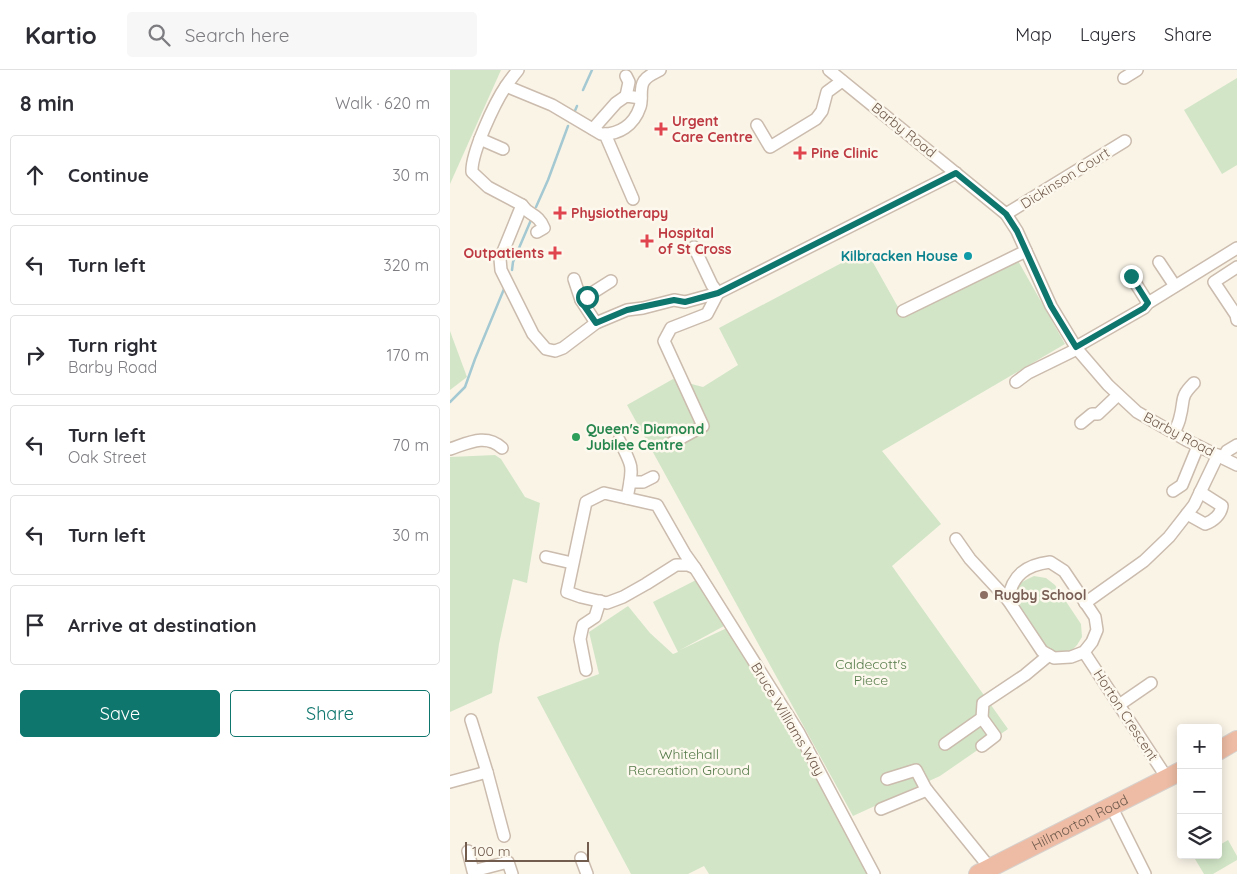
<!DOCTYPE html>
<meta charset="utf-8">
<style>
body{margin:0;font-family:Quicksand,sans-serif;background:#f7f7f7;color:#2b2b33}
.controls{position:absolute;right:15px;bottom:15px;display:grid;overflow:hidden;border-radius:5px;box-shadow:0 2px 12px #0003}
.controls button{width:45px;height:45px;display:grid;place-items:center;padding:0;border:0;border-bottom:1px solid #e1e1e2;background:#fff;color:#2b2b33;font:25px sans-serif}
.scale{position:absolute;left:15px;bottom:12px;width:124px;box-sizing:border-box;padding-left:5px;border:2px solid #715c4e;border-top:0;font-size:14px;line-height:18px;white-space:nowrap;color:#715c4e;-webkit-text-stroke:4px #fdf8ed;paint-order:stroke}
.stop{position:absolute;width:15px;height:15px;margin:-11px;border:4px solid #0f766e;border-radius:50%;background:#fff}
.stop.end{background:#0f766e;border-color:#fff;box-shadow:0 1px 5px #0008}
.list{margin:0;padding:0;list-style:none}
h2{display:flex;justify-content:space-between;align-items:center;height:65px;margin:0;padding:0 20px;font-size:21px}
h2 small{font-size:16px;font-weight:400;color:#7c7c81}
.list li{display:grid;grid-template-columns:32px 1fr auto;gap:15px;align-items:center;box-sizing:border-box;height:80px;margin:0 10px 10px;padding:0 10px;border:1px solid #e1e1e2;border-radius:5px}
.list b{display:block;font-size:19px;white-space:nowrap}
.list p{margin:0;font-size:16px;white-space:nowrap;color:#7c7c81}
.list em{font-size:16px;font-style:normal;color:#7c7c81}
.actions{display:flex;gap:10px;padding:15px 20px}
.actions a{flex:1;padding:11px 0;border:1px solid #0f766e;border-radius:5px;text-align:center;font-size:18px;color:#0f766e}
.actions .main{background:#0f766e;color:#fff}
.icon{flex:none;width:28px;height:28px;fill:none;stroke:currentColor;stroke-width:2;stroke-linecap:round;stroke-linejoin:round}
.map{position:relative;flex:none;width:787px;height:804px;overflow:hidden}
header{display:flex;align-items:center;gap:30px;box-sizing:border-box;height:70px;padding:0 25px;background:#fff;border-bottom:1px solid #e1e1e2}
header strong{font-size:24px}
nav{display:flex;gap:28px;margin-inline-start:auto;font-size:18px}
.search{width:350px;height:45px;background:#f7f7f7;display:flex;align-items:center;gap:12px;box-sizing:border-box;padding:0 18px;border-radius:5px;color:#7c7c81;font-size:19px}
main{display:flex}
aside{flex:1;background:#fff}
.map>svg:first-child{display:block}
.green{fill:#d2e6c7}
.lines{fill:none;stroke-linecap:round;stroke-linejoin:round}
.stream{stroke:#a4c9d2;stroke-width:2.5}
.minor-casing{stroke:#cbbcae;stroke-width:14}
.highway-casing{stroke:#d7d1cd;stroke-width:20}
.minor{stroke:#fff;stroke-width:11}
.highway{stroke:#eebca4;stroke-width:18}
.route{stroke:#0f766e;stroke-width:6}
.health-dot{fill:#e0444e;stroke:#fdf8ed;stroke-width:2}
.culture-dot{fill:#0f9aa8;stroke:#fdf8ed;stroke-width:2}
.leisure-dot{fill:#2e9e5b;stroke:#fdf8ed;stroke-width:2}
.education-dot{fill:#8d6e63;stroke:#fdf8ed;stroke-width:2}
.labels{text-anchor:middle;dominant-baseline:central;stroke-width:5;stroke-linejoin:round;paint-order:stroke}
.health-label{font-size:14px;font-weight:bold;fill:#be3a42;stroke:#fdf8ed;text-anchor:start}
.street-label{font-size:14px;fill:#715c4e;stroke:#fdf8ed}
.culture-label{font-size:14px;font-weight:bold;fill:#0d838f;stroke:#fdf8ed;text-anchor:end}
.leisure-label{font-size:14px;font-weight:bold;fill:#27864d;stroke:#fdf8ed;text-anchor:start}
.education-label{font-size:14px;font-weight:bold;fill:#785e54;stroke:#fdf8ed;text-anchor:start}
.park-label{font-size:14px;fill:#557b4a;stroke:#fdf8ed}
</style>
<header>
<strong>Kartio</strong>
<div class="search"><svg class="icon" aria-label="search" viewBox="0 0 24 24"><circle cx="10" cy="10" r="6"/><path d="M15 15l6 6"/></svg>Search here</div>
<nav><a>Map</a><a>Layers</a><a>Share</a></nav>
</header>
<main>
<aside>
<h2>8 min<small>Walk · 620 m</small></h2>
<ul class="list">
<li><svg class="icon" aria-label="ahead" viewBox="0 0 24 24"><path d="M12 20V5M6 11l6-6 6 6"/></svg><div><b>Continue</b></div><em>30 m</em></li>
<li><svg class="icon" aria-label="left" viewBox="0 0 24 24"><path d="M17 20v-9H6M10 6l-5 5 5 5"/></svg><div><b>Turn left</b></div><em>320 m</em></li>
<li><svg class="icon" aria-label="right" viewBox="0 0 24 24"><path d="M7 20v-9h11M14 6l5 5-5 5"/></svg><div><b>Turn right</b><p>Barby Road</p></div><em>170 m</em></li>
<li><svg class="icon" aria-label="left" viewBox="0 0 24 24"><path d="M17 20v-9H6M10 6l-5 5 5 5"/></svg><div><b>Turn left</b><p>Oak Street</p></div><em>70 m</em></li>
<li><svg class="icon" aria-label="left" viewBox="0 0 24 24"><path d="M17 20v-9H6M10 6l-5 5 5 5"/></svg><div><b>Turn left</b></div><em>30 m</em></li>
<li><svg class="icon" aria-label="arrive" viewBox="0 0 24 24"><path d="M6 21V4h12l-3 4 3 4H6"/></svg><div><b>Arrive at destination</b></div></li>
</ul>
<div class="actions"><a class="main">Save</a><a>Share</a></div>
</aside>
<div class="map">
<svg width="787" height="804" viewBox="0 0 787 804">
<rect width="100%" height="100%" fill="#faf4e7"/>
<g class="green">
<path d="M0 0H51L0 114Z"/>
<path d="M787 8V95L772 104 734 40Z"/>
<path d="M416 180 453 246 567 189 615 274 432 381 491 454 442 496 558 659 490 706 403 746 177 335 223 309 253 317 288 295 269 258Z"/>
<path d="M0 261 17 307 0 320Z"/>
<path d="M45 385 51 389 75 427 90 433 77 513 63 509 49 574 42 623 0 642V387Z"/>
<path d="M584 506 596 508 605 515 631 554 632 567 627 575 618 584 598 587 562 542C564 519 562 516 584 506Z"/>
<path d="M248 509 274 556 230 580 279 557 346 667 420 804H259L254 796 238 804H181L87 627 149 604 139 562 178 536 200 563 223 584 228 582 203 532Z"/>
<path d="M778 770 787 786V790L763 804H754L745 789 752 785H768V776Z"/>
</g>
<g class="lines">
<g class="stream">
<path d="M133 20 142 0"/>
<path d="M124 43 127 36"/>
<path d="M86 137 98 110 118 56"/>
<path d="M62 200 63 192 81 150"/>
<path d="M0 332 15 317 25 289 54 219"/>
</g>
<defs>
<g id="minor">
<path d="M68 0C64 5 60 10 56 16 45 32 21 83 22 102L38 117 72 135C79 146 88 143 94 158L87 162"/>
<path d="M379 0 556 144 567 161 601 236 627 279 658 315 687 342 736 370 787 395"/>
<path d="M674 8 687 0"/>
<path d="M56 16 102 35 151 64C169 65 184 55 190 37 193 29 189 18 194 11 198 5 205 3 210 0"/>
<path d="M176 26 179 12 176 6"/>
<path d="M307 55 320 77 366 49 372 41 377 22 392 11"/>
<path d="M143 59 166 33 176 26 191 28"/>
<path d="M155 64 183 129"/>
<path d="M30 69 53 79"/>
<path d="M72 135 50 189 51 200 83 264 96 279 105 281 113 278 146 253 177 240 193 238 224 230 235 232 268 223 506 103"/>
<path d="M556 144 675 71"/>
<path d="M244 177 262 215 268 223"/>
<path d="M709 192 725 216"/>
<path d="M787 197 764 212 786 245 787 250"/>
<path d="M681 206 698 233"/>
<path d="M124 209 131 230 146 253"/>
<path d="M131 230 161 211"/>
<path d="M453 241 576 181"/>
<path d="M626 277 694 238 698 233 787 178"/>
<path d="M566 312 578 303 627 279"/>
<path d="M631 353 642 344H648L668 325"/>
<path d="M724 363C726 358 729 353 730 347 735 329 729 328 744 313"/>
<path d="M169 370C184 398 183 397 177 428"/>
<path d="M220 374 253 356 214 271 221 258 257 244 268 223"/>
<path d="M0 379C18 373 36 363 52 378"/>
<path d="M773 388 777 381 787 375"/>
<path d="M180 412H193L203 407"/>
<path d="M723 421 732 415 748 376"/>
<path d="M154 423 207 435 235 484 245 498 238 495H226L196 514 173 527 157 533 131 527 117 522 136 432Z"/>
<path d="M737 444 755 454C764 451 771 444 772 436L750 422"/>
<path d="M506 469 520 489 558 530"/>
<path d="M96 487 122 493"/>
<path d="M600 492 614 501 645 547 647 560 642 572 634 582 621 587 604 588 592 581 558 530C562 505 576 495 600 492Z"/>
<path d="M245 498 349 663 424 804"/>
<path d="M635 533 694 491 719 467 744 435 768 385"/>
<path d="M634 582 717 708"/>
<path d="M136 600 130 569 133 555 145 547 150 531"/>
<path d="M669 635 701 613"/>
<path d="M21 650 37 702"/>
<path d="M495 674 532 648"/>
<path d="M532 676 545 666 532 648 533 633 575 605 599 585"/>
<path d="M437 709 466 700 476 719 540 798"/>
<path d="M0 712 37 702 54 766"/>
<path d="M661 736 695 804"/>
<path d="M431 739 477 720"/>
<path d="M18 781 23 801 58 792 62 804"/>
<path d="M131 788 137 804"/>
</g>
<g id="highway">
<path d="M768 681 787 670"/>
<path id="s1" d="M528 804 731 701"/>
</g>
</defs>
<use href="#minor" class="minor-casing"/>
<use href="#highway" class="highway-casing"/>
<use href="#minor" class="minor"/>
<use href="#highway" class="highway"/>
</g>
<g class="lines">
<path class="route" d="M137 227 130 230 146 253 177 240 224 230 235 232 268 223 506 103 556 144 567 161 601 236 626 277 694 238 698 233 681 206"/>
</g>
<g class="health-dot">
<path d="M208.5 51.5h5v5h5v5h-5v5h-5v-5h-5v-5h5z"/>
<path d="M347.5 75.5h5v5h5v5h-5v5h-5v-5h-5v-5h5z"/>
<path d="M107.5 135.5h5v5h5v5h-5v5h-5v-5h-5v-5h5z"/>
<path d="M194.5 163.5h5v5h5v5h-5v5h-5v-5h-5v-5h5z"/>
<path d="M102.5 175.5h5v5h5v5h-5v5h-5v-5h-5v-5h5z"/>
</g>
<circle class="culture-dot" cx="518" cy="186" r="5"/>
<circle class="leisure-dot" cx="126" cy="367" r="5"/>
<circle class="education-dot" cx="534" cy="525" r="5"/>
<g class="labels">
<g class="health-label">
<text x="222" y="51">Urgent<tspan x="222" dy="16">Care Centre</tspan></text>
<text x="361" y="83">Pine Clinic</text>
<text x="121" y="143">Physiotherapy</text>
<text x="208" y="163">Hospital<tspan x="208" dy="16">of St Cross</tspan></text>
<text x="94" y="183" text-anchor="end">Outpatients</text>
</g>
<g class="street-label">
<text transform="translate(454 60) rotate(39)">Barby Road</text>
<text transform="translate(615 108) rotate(-32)">Dickinson Court</text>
<text transform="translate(729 364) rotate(28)">Barby Road</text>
<text transform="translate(676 645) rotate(57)">Horton Crescent</text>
<text transform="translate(338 649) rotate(59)">Bruce Williams Way</text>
<text stroke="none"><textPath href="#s1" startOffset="114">Hillmorton Road</textPath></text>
</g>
<g class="culture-label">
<text x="508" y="186">Kilbracken House</text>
</g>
<g class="leisure-label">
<text x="136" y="359">Queen's Diamond<tspan x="136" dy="16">Jubilee Centre</tspan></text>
</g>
<g class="education-label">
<text x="544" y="525">Rugby School</text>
</g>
<g class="park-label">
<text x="421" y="594">Caldecott's<tspan x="421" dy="16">Piece</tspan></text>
<text x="239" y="684">Whitehall<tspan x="239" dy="16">Recreation Ground</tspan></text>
</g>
</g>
</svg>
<div class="controls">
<button>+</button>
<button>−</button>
<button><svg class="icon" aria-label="layers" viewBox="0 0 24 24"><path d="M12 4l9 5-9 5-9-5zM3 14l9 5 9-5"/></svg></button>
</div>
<div class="scale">100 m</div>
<div class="stop" style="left:137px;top:227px"></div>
<div class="stop end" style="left:681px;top:206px"></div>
</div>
</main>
